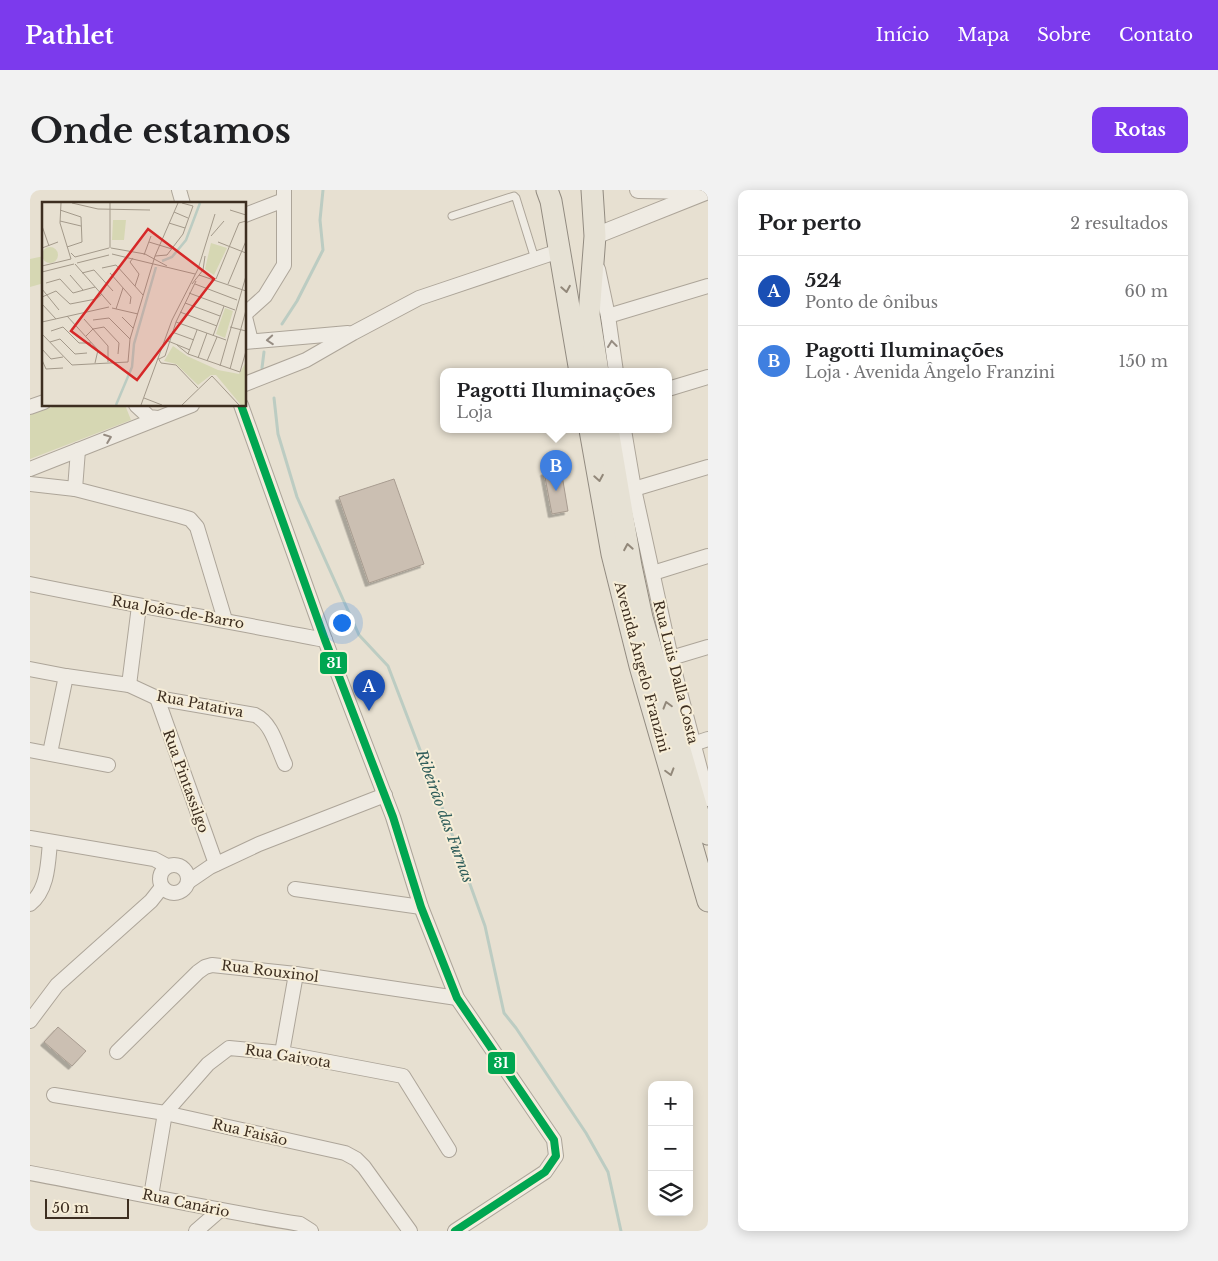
<!DOCTYPE html>
<html lang="pt">
<meta charset="utf-8">
<style>
body{margin:0;font-family:"Libre Baskerville",serif;background:#f2f2f2;color:#202124}
.controls{position:absolute;right:15px;bottom:15px;display:grid;overflow:hidden;border-radius:10px;box-shadow:0 2px 12px #0003}
.controls button{width:45px;height:45px;display:grid;place-items:center;padding:0;border:0;border-bottom:1px solid #e0e0e0;background:#fff;color:#202124;font:25px sans-serif}
.scale{position:absolute;left:15px;bottom:12px;width:84px;box-sizing:border-box;padding-left:5px;border:2px solid #3d2e20;border-top:0;font-size:14px;line-height:18px;white-space:nowrap;color:#3d2e20;-webkit-text-stroke:4px #f7eed8;paint-order:stroke}
.you{position:absolute;left:311px;top:432px;width:18px;height:18px;margin:-12px;border:4px solid #fff;border-radius:50%;background:#1a73e8;box-shadow:0 0 0 8px #1a73e833}
.badge{display:grid;place-items:center;width:32px;height:32px;border-radius:50%;background:#7c3aed;color:#fff;font-size:16px;font-weight:700}
.pin{position:absolute;translate:-50% -41px;filter:drop-shadow(0 1px 2px #0008)}
.pin::after{content:'';position:absolute;top:26px;width:18px;height:15px;background:inherit;clip-path:polygon(0 0,100% 0,50% 100%)}
.popup{position:absolute;left:410px;top:178px;width:232px;height:65px;box-sizing:border-box;display:grid;place-content:center;border-radius:10px;background:#fff;filter:drop-shadow(0 1px 4px #0005);font-size:16px;white-space:nowrap;color:#757577}
.popup b{font-size:19px;color:#202124}
.popup::after{content:'';position:absolute;left:50%;top:100%;margin-left:-10px;border:10px solid transparent;border-top-color:#fff}
.list{margin:0;padding:0;list-style:none}
h2{display:flex;justify-content:space-between;align-items:center;height:65px;margin:0;padding:0 20px;font-size:21px}
h2 small{font-size:16px;font-weight:400;color:#757577}
.list li{display:grid;grid-template-columns:32px 1fr auto;gap:15px;align-items:center;box-sizing:border-box;height:70px;padding:0 20px;border-top:1px solid #e0e0e0}
.list b{display:block;font-size:19px;white-space:nowrap}
.list p{margin:0;font-size:16px;white-space:nowrap;color:#757577}
.list em{font-size:16px;font-style:normal;color:#757577}
.icon{flex:none;width:28px;height:28px;fill:none;stroke:currentColor;stroke-width:2;stroke-linecap:round;stroke-linejoin:round}
.map{position:relative;flex:none;width:678px;height:1041px;overflow:hidden;border-radius:10px}
header{display:flex;align-items:center;gap:30px;box-sizing:border-box;height:70px;padding:0 25px;background:#7c3aed;color:#fff}
header strong{font-size:24px}
nav{display:flex;gap:28px;margin-inline-start:auto;font-size:18px}
.intro{display:flex;align-items:center;justify-content:space-between;box-sizing:border-box;height:120px;padding:0 30px}
h1{margin:0;font-size:35px}
.button{padding:12px 22px;border-radius:10px;background:#7c3aed;color:#fff;font-size:18px;font-weight:700}
main{display:flex;gap:30px;padding:0 30px}
aside{flex:1;background:#fff;border-radius:10px;box-shadow:0 2px 12px #0003}
.map>svg:first-child{display:block}
.green{fill:#d6d7b3}
.lines{fill:none;stroke-linecap:round;stroke-linejoin:round}
.stream{stroke:#bcccc2;stroke-width:3}
.building{fill:#cbbfb2;stroke:#a89c90;filter:url(#shadow)}
.service-casing{stroke:#ada599;stroke-width:9}
.minor-casing{stroke:#ada599;stroke-width:16}
.tertiary-casing{stroke:#ada599;stroke-width:18}
.primary-casing{stroke:#928b80;stroke-width:23}
.service{stroke:#efebe3;stroke-width:7}
.minor{stroke:#efebe3;stroke-width:14}
.tertiary{stroke:#efebe3;stroke-width:16}
.primary{stroke:#e6e1d4;stroke-width:21}
.bus-1-casing{stroke:#f7eed8;stroke-width:11}
.bus-1{stroke:#00a651;stroke-width:8}
.oneway{stroke:#92887a}
.oneway2{stroke:#968c82}
.labels{text-anchor:middle;dominant-baseline:central;stroke-width:4;stroke-linejoin:round;paint-order:stroke}
.street-label{font-size:14px;fill:#3d2e20;stroke:#f7eed8}
.water-label{font-size:15px;font-style:italic;fill:#2f5d5a;stroke:#f7eed8}
.inset-river{fill:none;stroke:#bcccc2;stroke-width:2.5}
.inset-road{fill:none;stroke:#a3998a;stroke-width:1}
.view{fill:#d62828;fill-opacity:0.15;stroke:#d62828;stroke-width:2.5}
.inset-edge{fill:none;stroke:#3d2e20;stroke-width:2.5}
.line-badge{stroke:#f7eed8;stroke-width:2}
.badge-label{font-size:14px;text-anchor:middle;font-weight:bold;fill:#fff}
</style>
<header>
<strong>Pathlet</strong>
<nav><a>Início</a><a>Mapa</a><a>Sobre</a><a>Contato</a></nav>
</header>
<div class="intro"><h1>Onde estamos</h1><a class="button">Rotas</a></div>
<main>
<div class="map">
<svg width="678" height="1041" viewBox="0 0 678 1041">
<defs>
<filter id="shadow"><feDropShadow dx="-3.5" dy="3.5" stdDeviation="0" flood-color="#0004"/></filter>
</defs>
<rect width="100%" height="100%" fill="#e7e0d1"/>
<g class="green">
<path d="M14 66V93L0 97V69Z"/>
<path d="M28 215H95L101 230 0 269V225Z"/>
</g>
<g class="lines">
<g class="stream">
<path d="M252 134 267 111 293 60 290 30 293 0"/>
<path d="M232 178 234 162"/>
<path d="M244 208 248 244 267 307 329 445 358 476 418 633 455 736 474 823 486 838 556 943 578 982 591 1041"/>
</g>
</g>
<g class="building">
<path d="M531 279 538 321 522 324 514 282Z"/>
<path d="M364 289 394 374 339 393 309 307Z"/>
<path d="M28 837 56 861 42 876 14 852Z"/>
</g>
<g class="lines">
<defs>
<path id="service" d="M422 26 484 6 486 8 505 69"/>
<g id="minor">
<path d="M149 0 153 14"/>
<path d="M215 25 254 10"/>
<path d="M568 79 578 126 586 182"/>
<path d="M215 124 235 106 254 75V0"/>
<path d="M578 126 678 96"/>
<path d="M215 127 221 151"/>
<path d="M215 152 318 143"/>
<path d="M215 194 276 170 323 143 389 108 529 61"/>
<path d="M638 199 678 187"/>
<path d="M106 215 119 227 128 228"/>
<path d="M211 215 295 450 363 627 391 717 427 808 524 950 526 966 515 982 425 1041"/>
<path d="M0 217 14 212"/>
<path d="M594 240 604 299 641 468 678 609"/>
<path d="M48 260 45 299 150 326 160 329 167 337 195 430"/>
<path d="M0 279 162 215"/>
<path d="M0 294 45 299"/>
<path d="M604 299 678 277"/>
<path d="M623 383 678 366"/>
<path d="M0 394C98 414 197 431 295 450"/>
<path d="M641 468 678 457"/>
<path d="M0 479 36 486 99 495 127 508 225 525C242 533 247 557 255 574"/>
<path d="M99 495 109 416"/>
<path d="M127 508 186 674"/>
<path d="M663 554 678 549"/>
<path d="M0 560 78 575"/>
<path d="M20 563 36 486"/>
<path d="M0 648 124 669 137 676"/>
<circle cx="144" cy="689" r="14"/>
<path d="M158 692 180 677 229 654 355 605"/>
<path d="M265 699 391 717"/>
<path d="M0 714C18 700 18 673 20 652"/>
<path d="M0 831 27 795 121 711 132 697"/>
<path d="M87 862 168 782 175 777 182 775 266 784 427 808"/>
<path d="M252 863 266 784"/>
<path d="M24 905 135 923 315 963 326 969 334 977 380 1041"/>
<path d="M0 983C90 1000 179 1019 270 1034L281 1041"/>
<path d="M121 1006 135 923 178 874 199 858 252 863 373 886 419 960"/>
<path d="M166 1041 189 1021"/>
</g>
<g id="tertiary">
<path d="M608 0 669 1"/>
<path d="M565 46 678 1"/>
</g>
<g id="primary">
<path d="M517 0 521 11 550 182"/>
<path d="M562 0 565 46 559 125 568 182"/>
<path d="M560 240 582 364 610 476 678 711"/>
<path d="M578 240 601 376 612 428 669 626 678 644"/>
</g>
</defs>
<use href="#service" class="service-casing"/>
<use href="#minor" class="minor-casing"/>
<use href="#tertiary" class="tertiary-casing"/>
<use href="#primary" class="primary-casing"/>
<use href="#service" class="service"/>
<use href="#minor" class="minor"/>
<use href="#tertiary" class="tertiary"/>
<use href="#primary" class="primary"/>
<defs>
<path id="bus-1" d="M211 215 295 450 363 627 391 717 427 808 524 950 526 966 515 982 425 1041"/>
</defs>
<use href="#bus-1" class="bus-1-casing"/>
<use href="#bus-1" class="bus-1"/>
</g>
<defs><path id="oneway-chevron" d="M-2-3.5L2.5 0L-2 3.5" fill="none" stroke-width="1.6" stroke-linecap="round" stroke-linejoin="round" transform="scale(1.25)"/></defs>
<g class="oneway">
<use href="#oneway-chevron" transform="translate(536 99) rotate(80)"/>
<use href="#oneway-chevron" transform="translate(569 288) rotate(80)"/>
<use href="#oneway-chevron" transform="translate(598 357) rotate(-100)"/>
<use href="#oneway-chevron" transform="translate(637 515) rotate(-106)"/>
<use href="#oneway-chevron" transform="translate(640 582) rotate(74)"/>
</g>
<g class="oneway2">
<use href="#oneway-chevron" transform="translate(240 150) rotate(176)"/>
<use href="#oneway-chevron" transform="translate(582 154) rotate(-97)"/>
<use href="#oneway-chevron" transform="translate(78 248) rotate(-21)"/>
</g>
<g class="labels">
<g class="street-label">
<text transform="translate(148 422) rotate(10)">Rua João-de-Barro</text>
<text transform="translate(612 477) rotate(75)">Avenida Ângelo Franzini</text>
<text transform="translate(646 482) rotate(76)">Rua Luis Dalla Costa</text>
<text transform="translate(170 514) rotate(11)">Rua Patativa</text>
<text transform="translate(156 591) rotate(70)">Rua Pintassilgo</text>
<text transform="translate(240 781) rotate(7)">Rua Rouxinol</text>
<text transform="translate(258 866) rotate(9)">Rua Gaivota</text>
<text transform="translate(220 942) rotate(13)">Rua Faisão</text>
<text transform="translate(156 1013) rotate(12)">Rua Canário</text>
</g>
<g class="water-label">
<text transform="translate(415 626) rotate(70)">Ribeirão das Furnas</text>
</g>
</g>
<g transform="translate(12 12)">
<rect width="204" height="204" fill="#e7e0d1"/>
<path d="M71 18H84L82 38H70ZM169 41 185 46 172 73 163 67ZM0 53a8 8 0 1 1 16 0a8 8 0 1 1-16 0ZM183 106 191 109 183 136 174 132ZM131 144 145 154 176 168 197 172 204 160V203H199L174 173H169L156 183 134 162 122 159Z" fill="#d6d7b3"/>
<path class="inset-river" d="M120 59 130 55 144 38 158 1M74 203 90 165 92 142 114 65"/>
<path class="inset-road" d="M30 1 56 7 108 8M18 8 39 15 40 40 25 45M188 8 204 13M132 10 146 16M18 19 39 24M127 21 143 26M0 24 7 44M169 34 182 19M107 40 130 47M176 40 204 51M0 46 16 40M68 46V1M69 46 103 52 125 64M29 51 33 55 67 46M70 52 153 72M102 53 109 34M113 54 125 53 141 32 151 4 140 1M91 56 88 60 97 72 93 84M35 61 67 53M33 62 69 103M0 64 29 57 18 21 19 1M60 66 74 63 101 93M0 70 32 62M40 71 52 68 71 89M68 71 89 95 88 102M28 73 41 88M157 73 204 89M174 77 197 21 204 19M4 81 18 77 31 91 53 85M150 82 161 68 163 54M153 82 195 98M186 82 204 39M0 87 17 108M147 91 193 108M0 95 14 89 28 102 54 97 60 92M143 101 178 114M0 102 14 117M70 106 96 112M74 107 81 86M138 110 175 124M25 114 56 148 53 161M80 115 91 126M42 117 66 144V160M51 118 67 116 88 137M0 120 67 105M134 120 184 138M188 125 204 129M9 129 21 125 37 141H49M130 130 152 138M0 132 30 163 86 160 88 137 113 54 136 1M44 134 51 127 62 125 77 141 76 152M171 134 182 104M126 139 148 148M8 140 18 137 33 152 45 151M135 143 146 152 198 170 204 149M0 147 9 157 21 155M146 152 155 128M116 156 119 161 134 163 156 186M156 156 165 131M117 157 123 154 134 120 154 79M0 158 4 167 21 166M165 159 175 135M178 164 204 74M188 167 204 108M102 196 120 203M99 203 130 118 156 67 173 12M140 203 170 174 197 203"/>
<path class="view" d="M106 27 172 77 95 178 29 129Z"/>
<rect width="204" height="204" class="inset-edge"/>
</g>
<g class="line-badge">
<rect x="289" y="461" width="29" height="24" rx="5" fill="#00a651"/>
<rect x="457" y="861" width="29" height="24" rx="5" fill="#00a651"/>
</g>
<g class="badge-label">
<text x="304" y="478">31</text>
<text x="471" y="878">31</text>
</g>
</svg>
<div class="controls">
<button>+</button>
<button>−</button>
<button><svg class="icon" aria-label="layers" viewBox="0 0 24 24"><path d="M12 4l9 5-9 5-9-5zM3 14l9 5 9-5"/></svg></button>
</div>
<div class="scale">50 m</div>
<div class="you"></div>
<div class="pin badge" style="left:339px;top:521px;background:#1a4fb4">A</div>
<div class="pin badge" style="left:526px;top:301px;background:#3f7fe0">B</div>
<div class="popup"><b>Pagotti Iluminações</b>Loja</div>
</div>
<aside>
<h2>Por perto<small>2 resultados</small></h2>
<ul class="list">
<li><span class="badge" style="background:#1a4fb4">A</span><div><b>524</b><p>Ponto de ônibus</p></div><em>60 m</em></li>
<li><span class="badge" style="background:#3f7fe0">B</span><div><b>Pagotti Iluminações</b><p>Loja · Avenida Ângelo Franzini</p></div><em>150 m</em></li>
</ul>
</aside>
</main>
